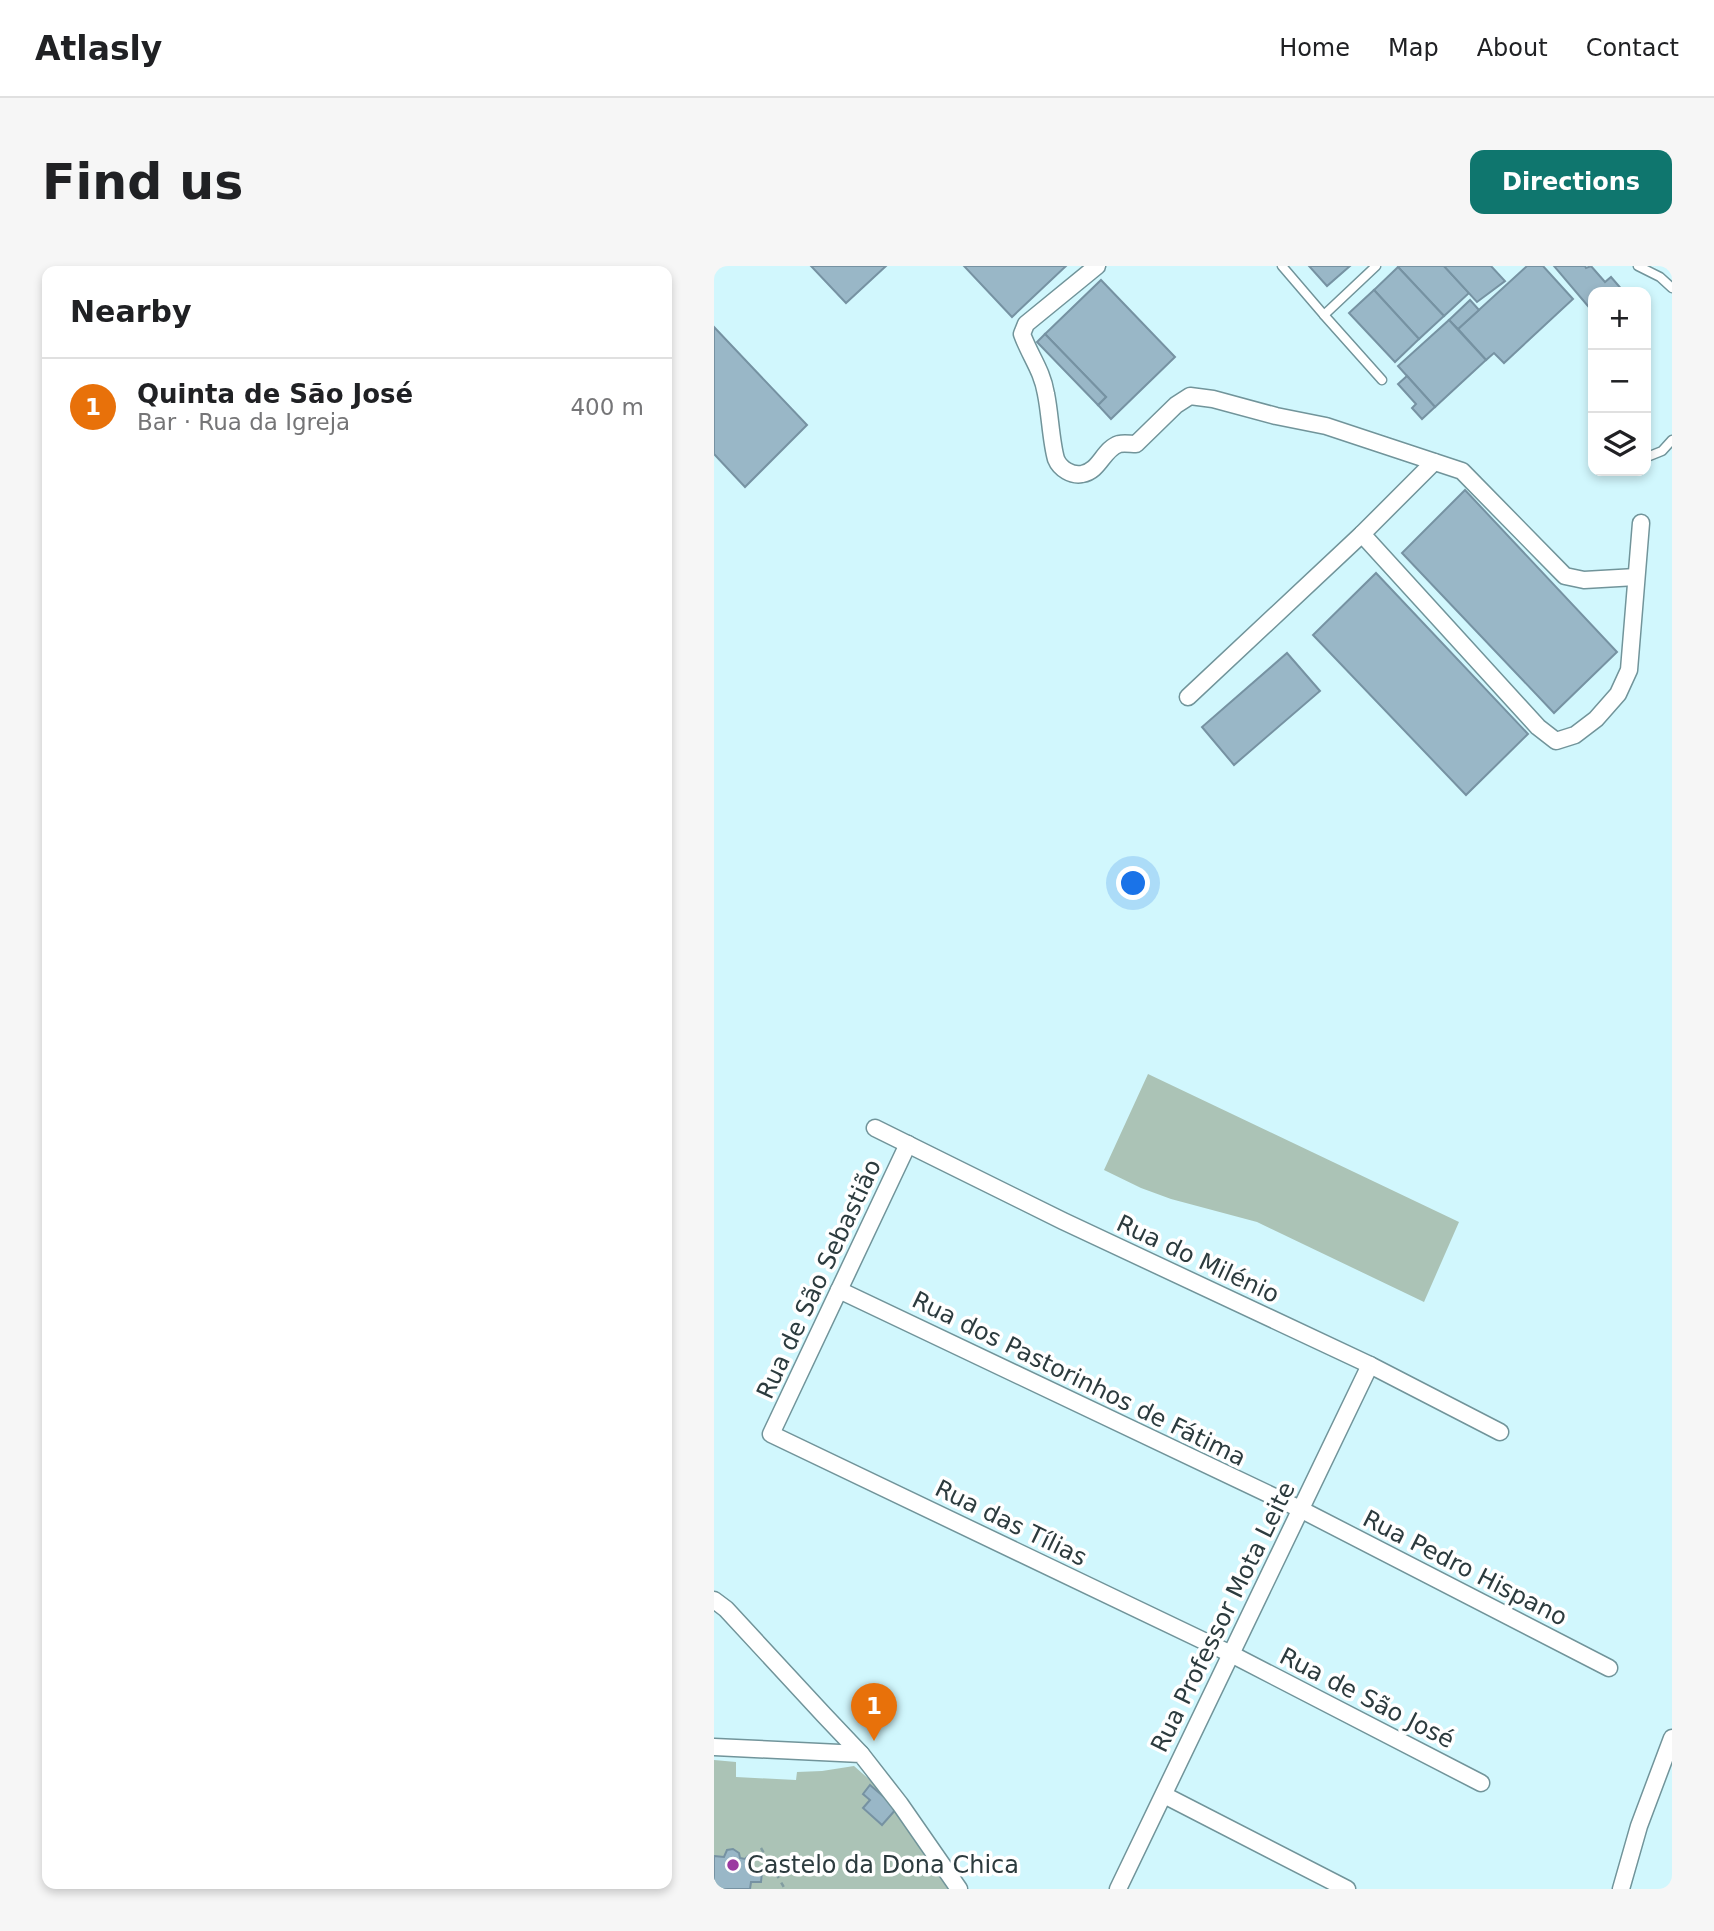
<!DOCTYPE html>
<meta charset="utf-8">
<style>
body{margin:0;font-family:"DejaVu Sans",sans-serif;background:#f6f6f6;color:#202124}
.controls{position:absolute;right:21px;top:21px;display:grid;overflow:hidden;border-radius:14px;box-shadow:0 4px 10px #0003}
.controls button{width:63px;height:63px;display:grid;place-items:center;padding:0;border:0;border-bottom:2px solid #e0e0e0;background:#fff;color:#202124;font:35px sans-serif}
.you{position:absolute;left:420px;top:618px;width:24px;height:24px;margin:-18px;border:5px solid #fff;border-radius:50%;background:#1a73e8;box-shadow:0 0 0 10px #1a73e833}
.badge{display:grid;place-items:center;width:46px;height:46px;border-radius:50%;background:#0f766e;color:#fff;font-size:23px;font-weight:700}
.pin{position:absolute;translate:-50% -58px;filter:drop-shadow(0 2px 4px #0008)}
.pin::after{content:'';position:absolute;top:37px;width:24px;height:21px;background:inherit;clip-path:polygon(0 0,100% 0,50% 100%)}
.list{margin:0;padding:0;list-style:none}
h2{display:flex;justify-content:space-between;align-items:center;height:91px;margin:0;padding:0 28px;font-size:30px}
h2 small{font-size:23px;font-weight:400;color:#757577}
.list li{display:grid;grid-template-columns:46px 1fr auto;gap:21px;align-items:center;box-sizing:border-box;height:98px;padding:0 28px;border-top:2px solid #e0e0e0}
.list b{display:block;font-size:26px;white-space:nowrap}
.list p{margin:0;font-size:23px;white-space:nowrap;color:#757577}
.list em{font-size:23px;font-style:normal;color:#757577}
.icon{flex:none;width:38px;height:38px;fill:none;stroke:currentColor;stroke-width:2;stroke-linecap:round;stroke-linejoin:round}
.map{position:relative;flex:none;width:958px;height:1623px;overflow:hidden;border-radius:14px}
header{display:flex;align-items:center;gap:42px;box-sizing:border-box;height:98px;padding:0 35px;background:#fff;border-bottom:2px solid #e0e0e0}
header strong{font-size:33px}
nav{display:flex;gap:38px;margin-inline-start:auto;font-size:24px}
.intro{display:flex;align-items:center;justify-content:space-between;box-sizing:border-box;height:168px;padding:0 42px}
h1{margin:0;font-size:49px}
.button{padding:18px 32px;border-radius:14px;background:#0f766e;color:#fff;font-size:24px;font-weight:700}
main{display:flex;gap:42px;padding:0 42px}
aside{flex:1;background:#fff;border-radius:14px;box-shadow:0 4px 10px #0003}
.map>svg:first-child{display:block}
.green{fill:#abc3b6}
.building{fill:#99b7c7;stroke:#7692a2;stroke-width:2}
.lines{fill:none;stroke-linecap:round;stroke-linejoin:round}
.service-casing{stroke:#71949a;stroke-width:11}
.minor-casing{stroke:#71949a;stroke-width:19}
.path{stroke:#829da1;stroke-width:2.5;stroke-dasharray:5 5;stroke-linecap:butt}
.service{stroke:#fff;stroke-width:8}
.minor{stroke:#fff;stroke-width:16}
.poi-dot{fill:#9b3aa1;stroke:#fff;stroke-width:2.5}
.labels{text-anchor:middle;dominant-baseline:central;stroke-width:7;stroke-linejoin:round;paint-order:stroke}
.street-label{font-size:24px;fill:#2c3b3e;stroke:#fff}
.poi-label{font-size:24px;fill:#2c3b3e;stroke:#fff;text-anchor:start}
</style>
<header>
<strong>Atlasly</strong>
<nav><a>Home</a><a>Map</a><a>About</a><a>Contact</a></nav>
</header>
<div class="intro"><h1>Find us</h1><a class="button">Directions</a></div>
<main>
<aside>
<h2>Nearby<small></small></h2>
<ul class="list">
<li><span class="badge" style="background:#e8710a">1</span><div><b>Quinta de São José</b><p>Bar · Rua da Igreja</p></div><em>400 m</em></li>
</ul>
</aside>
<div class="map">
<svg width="958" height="1623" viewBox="0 0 958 1623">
<rect width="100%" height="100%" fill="#d1f7fd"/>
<g class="green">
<path d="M434 808 745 956 710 1036 543 956 457 933 427 922 390 904Z"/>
<path d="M0 1494 22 1496V1511L82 1514 83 1506 108 1505 140 1500 181 1536 241 1623H0Z"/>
</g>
<g class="building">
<path d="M97 0H172L132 37Z"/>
<path d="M250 0H352L298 51Z"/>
<path d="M595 0H636L613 20Z"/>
<path d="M685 0H730L755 27 730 50 684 1Z"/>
<path d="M730 0H777L791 15 763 36Z"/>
<path d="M813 0H829L859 33 790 97 780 87 772 94 744 63Z"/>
<path d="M840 0H871L872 2 877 0 891 16 897 11 910 26H879V46Z"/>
<path d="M684 1 730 50 705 73 660 24Z"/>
<path d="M387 14 461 91 397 153 384 139 392 131 331 68Z"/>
<path d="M660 24 705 73 681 96 635 47Z"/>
<path d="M756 34 765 44 744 63 735 54Z"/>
<path d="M735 54 772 94 721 141 684 100Z"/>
<path d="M0 61 93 159 31 221 0 188Z"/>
<path d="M331 68 392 131 384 139 323 76Z"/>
<path d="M693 110 721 141 708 153 698 142 702 138 684 118Z"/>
<path d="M751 224 903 386 840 447 688 287Z"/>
<path d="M662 307 814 468 752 529 599 369Z"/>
<path d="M573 387 606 425 520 499 488 461Z"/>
<path d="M156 1519 183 1542 168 1559 149 1542 156 1534 149 1528Z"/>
<path d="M19 1583 25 1587 26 1592 31 1593 34 1590 39 1592 38 1605 48 1606 47 1616H37L36 1623H0V1590L10 1591 13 1584Z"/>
</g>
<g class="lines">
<defs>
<g id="service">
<path d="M568 0 610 49 662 0"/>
<path d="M924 0 946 11 958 22"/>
<path d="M610 49 668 114"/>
<path d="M933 191 948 185 958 174"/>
</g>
<g id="minor">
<path d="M383 0 312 58 308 68C316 90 328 104 332 128 336 147 337 176 342 193 346 203 358 210 368 208 386 205 389 183 405 178 410 177 417 178 422 178L462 139 476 130 499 133 562 150 612 160 748 205 851 310 870 314 922 311"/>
<path d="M648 268 824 461 842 475 861 469 882 453 904 428 915 404 927 257"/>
<path d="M474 431 648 268 720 196"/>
<path d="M161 862 349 955 656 1099 786 1166"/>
<path d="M194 878 57 1168 517 1388 767 1517"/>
<path d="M125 1024 586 1243 895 1402"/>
<path d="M0 1334 12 1343 110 1449 147 1488"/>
<path d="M0 1481 147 1488 186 1538 245 1623"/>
<path d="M450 1529 633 1623"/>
<path d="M404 1623 656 1099"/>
<path d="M907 1623 925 1560 958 1472"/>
</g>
</defs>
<use href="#service" class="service-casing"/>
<use href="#minor" class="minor-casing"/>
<path class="path" d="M47 1582 71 1623"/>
<use href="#service" class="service"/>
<use href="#minor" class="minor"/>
</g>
<circle class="poi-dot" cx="19" cy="1599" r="7"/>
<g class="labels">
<g class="street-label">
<text transform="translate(484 993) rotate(25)">Rua do Milénio</text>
<text transform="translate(105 1013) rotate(-65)">Rua de São Sebastião</text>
<text transform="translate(365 1113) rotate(26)">Rua dos Pastorinhos de Fátima</text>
<text transform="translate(297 1257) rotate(26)">Rua das Tílias</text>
<text transform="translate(751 1302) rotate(27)">Rua Pedro Hispano</text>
<text transform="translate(509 1351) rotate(-64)">Rua Professor Mota Leite</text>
<text transform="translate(653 1432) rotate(27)">Rua de São José</text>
</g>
<g class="poi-label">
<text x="33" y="1599">Castelo da Dona Chica</text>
</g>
</g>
</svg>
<div class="controls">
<button>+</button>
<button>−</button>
<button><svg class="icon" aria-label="layers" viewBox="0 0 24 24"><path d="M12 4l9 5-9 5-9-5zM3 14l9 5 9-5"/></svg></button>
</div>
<div class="you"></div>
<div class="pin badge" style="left:160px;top:1475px;background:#e8710a">1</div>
</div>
</main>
